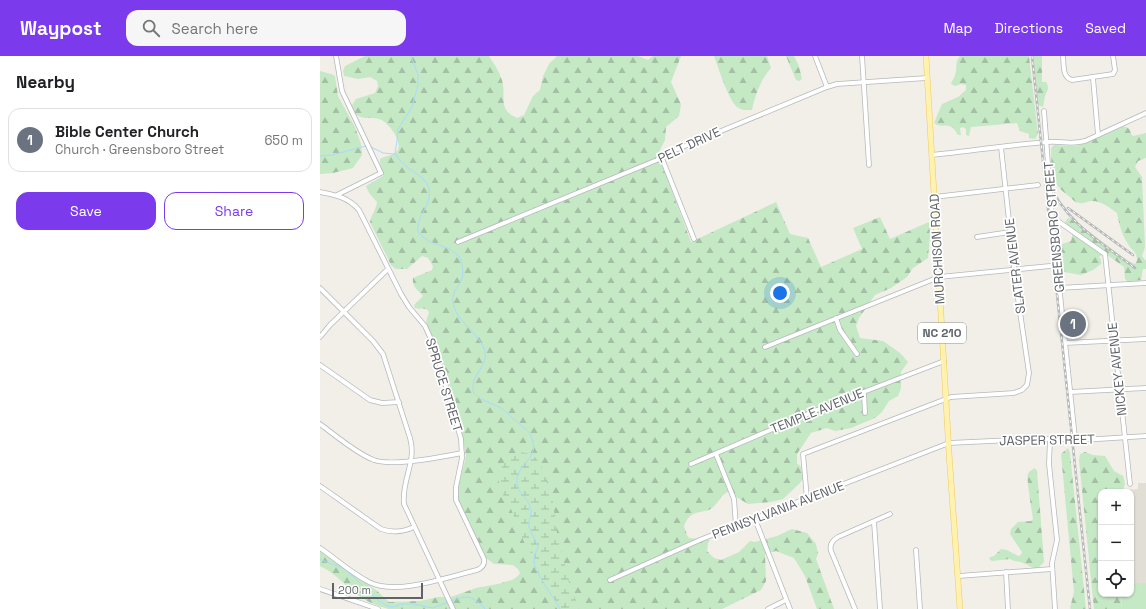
<!DOCTYPE html>
<meta charset="utf-8">
<style>
body{margin:0;font-family:"Space Grotesk",sans-serif;background:#f6f6f6;color:#202124}
.controls{position:absolute;right:12px;bottom:12px;display:grid;overflow:hidden;border-radius:8px;box-shadow:0 1px 3px #0004}
.controls button{width:36px;height:36px;display:grid;place-items:center;padding:0;border:0;border-bottom:1px solid #e0e0e0;background:#fff;color:#202124;font:20px sans-serif}
.scale{position:absolute;left:12px;bottom:10px;width:91px;box-sizing:border-box;padding-left:4px;border:2px solid #5f6368;border-top:0;font-size:11px;line-height:14px;white-space:nowrap;color:#5f6368;-webkit-text-stroke:3px #fff;paint-order:stroke}
.you{position:absolute;left:460px;top:237px;width:14px;height:14px;margin:-10px;border:3px solid #fff;border-radius:50%;background:#1a73e8;box-shadow:0 0 0 6px #1a73e833}
.badge{display:grid;place-items:center;width:26px;height:26px;border-radius:50%;background:#7c3aed;color:#fff;font-size:13px;font-weight:700}
.pin{position:absolute;translate:-50% -50%;border:2px solid #fff;box-shadow:0 1px 4px #0006}
.list{margin:0;padding:0;list-style:none}
h2{display:flex;justify-content:space-between;align-items:center;height:52px;margin:0;padding:0 16px;font-size:17px}
h2 small{font-size:13px;font-weight:400;color:#757577}
.list li{display:grid;grid-template-columns:26px 1fr auto;gap:12px;align-items:center;box-sizing:border-box;height:64px;margin:0 8px 8px;padding:0 8px;border:1px solid #e0e0e0;border-radius:12px}
.list b{display:block;font-size:15px;white-space:nowrap}
.list p{margin:0;font-size:13px;white-space:nowrap;color:#757577}
.list em{font-size:13px;font-style:normal;color:#757577}
.actions{display:flex;gap:8px;padding:12px 16px}
.actions a{flex:1;padding:9px 0;border:1px solid #7c3aed;border-radius:12px;text-align:center;font-size:14px;color:#7c3aed}
.actions .main{background:#7c3aed;color:#fff}
.icon{flex:none;width:22px;height:22px;fill:none;stroke:currentColor;stroke-width:2;stroke-linecap:round;stroke-linejoin:round}
.map{position:relative;flex:none;width:826px;height:553px;overflow:hidden}
header{display:flex;align-items:center;gap:24px;box-sizing:border-box;height:56px;padding:0 20px;background:#7c3aed;color:#fff}
header strong{font-size:19px}
nav{display:flex;gap:22px;margin-inline-start:auto;font-size:14px}
.search{width:280px;height:36px;background:#f6f6f6;display:flex;align-items:center;gap:10px;box-sizing:border-box;padding:0 14px;border-radius:12px;color:#757577;font-size:15px}
main{display:flex}
aside{flex:1;background:#fff}
.map>svg:first-child{display:block}
.education{fill:#e1ded6}
.green{fill:#c5e8c5}
.forest{fill:url(#forest-firs)}
.wetland{fill:url(#wetland-marsh)}
.lines{fill:none;stroke-linecap:round;stroke-linejoin:round}
.stream{stroke:#aadaff;stroke-width:1}
.minor-casing{stroke:#b5b8bc;stroke-width:5.5}
.major-casing{stroke:#f2c960;stroke-width:6}
.minor{stroke:#fff;stroke-width:4}
.major{stroke:#fff2af;stroke-width:5}
.rail-casing{stroke:#b6b7b8;stroke-width:2.5}
.rail{stroke:#fff;stroke-width:1;stroke-dasharray:3;stroke-linecap:butt}
.labels{text-anchor:middle;dominant-baseline:central;stroke-width:3.5;stroke-linejoin:round;paint-order:stroke}
.shield{fill:#fff;stroke:#8f9295;stroke-width:1}
.shield-label{font-size:12px;font-weight:bold;fill:#5f6368}
.street-label{font-size:13px;fill:#5f6368;stroke:#fff}
</style>
<header>
<strong>Waypost</strong>
<div class="search"><svg class="icon" aria-label="search" viewBox="0 0 24 24"><circle cx="10" cy="10" r="6"/><path d="M15 15l6 6"/></svg>Search here</div>
<nav><a>Map</a><a>Directions</a><a>Saved</a></nav>
</header>
<main>
<aside>
<h2>Nearby<small></small></h2>
<ul class="list">
<li><span class="badge" style="background:#6b7280">1</span><div><b>Bible Center Church</b><p>Church · Greensboro Street</p></div><em>650 m</em></li>
</ul>
<div class="actions"><a class="main">Save</a><a>Share</a></div>
</aside>
<div class="map">
<svg width="826" height="553" viewBox="0 0 826 553">
<defs>
<pattern id="forest-firs" width="22" height="20" patternUnits="userSpaceOnUse"><rect width="22" height="20" fill="#c5e8c5"/><path d="M5 1l3.5 6h-7zM16 11l3.5 6h-7z" fill="#a3c0a4"/></pattern>
<pattern id="wetland-marsh" width="20" height="14" patternUnits="userSpaceOnUse"><rect width="20" height="14" fill="#c5e8c5"/><path d="M1 5h8M5 5V1M11 12h8M15 12V8" fill="none" stroke="#a3c0a4"/></pattern>
</defs>
<rect width="100%" height="100%" fill="#f1efe8"/>
<path class="education" d="M818 427H826V553H802L800 538H811V436H792V435L818 433Z"/>
<path class="green" d="M811 527H826V553H802V538H811Z"/>
<g class="forest">
<path d="M45 0H169C174 8 182 19 183 29 185 45 179 54 197 62L204 59 213 40 220 34 223 20 229 8 237 0H318L328 4 333 0H361L351 26 361 48 359 60 346 71 345 84 338 98 371 186 456 146 470 178 488 182 501 211 542 193 533 172 560 161 570 183 609 166 610 179 608 202 593 212 587 221 571 232 555 239 539 262 536 270 540 282 563 285 580 297 588 306 581 316V332L578 340 569 345 562 356 555 362 531 372 515 375 507 372 491 377 477 398V407L481 411 483 423 479 428 463 443 451 446 428 448 408 436C399 440 398 449 389 454 387 455 383 455 380 456 370 458 368 461 364 470L367 479 369 482 390 484 388 487 387 495 394 502 401 504 419 496 430 485 435 486 457 480 472 473 487 477 496 488 498 498 496 503 514 553H497L485 520 474 502 456 495 445 498 446 525 441 534 402 553H68C59 550 50 547 42 542 27 532 17 518 0 510V494L56 534 69 546 100 545 118 541H131L156 532 178 528 192 524 198 520 200 517 198 513 193 509 174 508 166 502 139 448 137 436 146 400 139 363 124 312 106 266 109 256C105 250 101 254 95 252L94 249 103 240C98 234 92 231 93 222L112 214 113 210 108 202 102 200 87 213H76L71 209 50 166C51 159 56 154 57 146L49 137 46 130 63 120C64 114 59 109 60 103 65 100 74 99 77 95 84 87 68 65 59 63 54 61 46 63 41 61 35 59 34 54 32 49L36 43 55 37 58 30 57 25 50 21 38 23 24 20 23 15 25 10Z"/>
<path d="M394 0H447L451 12C441 23 435 39 432 54 426 54 422 55 417 51 408 43 399 13 394 0Z"/>
<path d="M466 0H474L479 10 482 23 479 25 476 24Z"/>
<path d="M640 0H709L718 78 715 83 709 82V78L700 75 697 67 651 71 649 80 646 79V73L643 71 640 72 641 79H638C629 63 624 74 614 67L622 48 638 41 646 34V29L641 28 635 30 631 28C632 24 634 23 635 19 638 12 634 8 640 0Z"/>
<path d="M713 0H722V26H726C730 33 727 34 725 40 724 44 724 47 723 51L718 49Z"/>
<path d="M0 15 11 18 15 20 18 40 35 71 41 88 42 99 33 112 13 117 0 118Z"/>
<path d="M803 70C808 71 810 73 811 78L813 80 826 77V102L818 105 815 111 822 121 825 191 822 200 826 205V213H823L821 224 808 226 805 223 804 211 782 195V199L779 201 781 204V208L773 214 761 219 744 216 741 213 739 191 742 188 751 185 753 176 745 166 748 162 755 165 808 205 815 208 817 205C817 195 813 196 808 188 802 179 799 168 797 157 790 152 782 145 772 145 768 145 764 148 760 147 756 147 753 144 750 141 729 126 732 116 731 92L734 89 753 90 760 89Z"/>
<path d="M748 392 750 397 766 553H751L750 552 754 536 741 398Z"/>
<path d="M765 396 773 399 785 400 794 415 803 420 805 428 803 434 781 436V538H800L802 553H774L759 404 760 398Z"/>
<path d="M715 412 717 415 724 506C715 517 712 510 703 507 698 505 695 506 690 503L672 505 669 503 670 501 674 500 681 493 687 494 698 500 701 499 702 496 690 478 691 473 698 466 711 465 713 463C712 456 706 422 708 418 709 415 712 414 715 412Z"/>
</g>
<path class="wetland" d="M201 396 210 398 216 402 223 413 233 446 237 477 249 526 259 553H240C233 540 212 515 215 500L204 486 191 453 179 432V418L184 406 192 399Z"/>
<g class="lines">
<g class="stream">
<path d="M91 0 98 19V29L92 51 78 73 77 85 75 97C82 113 105 118 109 132 113 149 95 161 98 176 111 192 127 186 141 203 142 209 144 216 142 222 140 230 132 235 133 244 134 266 160 276 165 296 167 307 158 314 154 324 153 327 153 332 153 336L159 342 181 352 209 376C223 403 201 402 197 423 195 435 206 440 210 450 213 458 208 464 209 471 211 478 216 484 218 491 217 495 214 499 214 503 213 516 234 541 240 553"/>
<path d="M49 90 63 97 75 98"/>
<path d="M0 100 12 99 46 90"/>
<path d="M0 503 4 505 23 512"/>
<path d="M26 514 59 545 68 550 73 551 82 548H93L113 552 128 546"/>
<path d="M131 545C148 538 153 540 165 553"/>
</g>
<defs>
<g id="minor">
<path d="M16 0 22 35 61 117 17 139"/>
<path d="M495 0 507 31"/>
<path d="M542 0 549 109"/>
<path d="M743 0C744 9 742 21 752 24L793 18 795 14 793 0"/>
<path d="M773 22 778 79"/>
<path d="M724 55 732 161 755 382"/>
<path d="M612 99C650 95 689 89 728 86 743 85 750 89 765 85L826 57"/>
<path d="M341 100 374 183"/>
<path d="M0 136C15 139 28 141 39 154L81 238 89 251 105 270 115 292 141 383 142 402 136 431V444L164 503C165 509 162 512 157 514 128 521 78 539 51 527 34 519 16 503 0 492"/>
<path d="M614 141 718 129"/>
<path d="M732 161 785 198 810 428"/>
<path d="M657 181 690 176"/>
<path d="M138 186 337 104 341 100 507 31 517 28 607 22"/>
<path d="M0 232 53 285 63 298 90 382C97 406 81 425 84 448L133 553"/>
<path d="M739 232 826 227"/>
<path d="M516 262 520 274 537 298"/>
<path d="M0 281 10 269 68 213"/>
<path d="M745 287 826 283"/>
<path d="M445 291 619 221 730 210"/>
<path d="M0 309 50 344 62 347 79 346"/>
<path d="M750 336 826 332"/>
<path d="M544 337 545 357"/>
<path d="M0 368C15 379 37 398 54 404 72 411 122 401 142 397"/>
<path d="M730 383 729 408 737 484 732 507 735 553"/>
<path d="M396 398 414 443 416 470"/>
<path d="M371 408 497 354 624 305"/>
<path d="M0 430 61 473C72 477 83 476 94 471"/>
<path d="M487 443 483 398 631 341 694 337 702 334 707 329 709 317 696 229 681 91"/>
<path d="M435 463 470 553"/>
<path d="M554 466 560 553"/>
<path d="M596 494 600 553"/>
<path d="M686 516 688 553"/>
<path d="M639 520 732 513"/>
<path d="M290 524 382 483 629 387 711 383H778L826 380"/>
<path d="M0 533 58 553"/>
<path d="M448 553 466 544"/>
<path d="M535 553 511 495C509 488 513 484 518 481L570 458"/>
</g>
<path id="major" d="M606 0 629 397 640 553"/>
</defs>
<use href="#minor" class="minor-casing"/>
<use href="#major" class="major-casing"/>
<use href="#minor" class="minor"/>
<use href="#major" class="major"/>
<defs>
<g id="rail">
<path d="M712 0 770 553"/>
<path d="M728 124C743 165 782 187 815 212"/>
<path d="M748 152 813 199"/>
</g>
</defs>
<use href="#rail" class="rail-casing"/>
<use href="#rail" class="rail"/>
</g>
<g class="labels">
<rect class="shield" x="598" y="267" width="48" height="20" rx="3"/>
<g class="shield-label">
<text x="622" y="277">NC 210</text>
</g>
<g class="street-label">
<text transform="translate(369 89) rotate(-25)">PELT DRIVE</text>
<text transform="translate(734 171) rotate(-95)">GREENSBORO STREET</text>
<text transform="translate(617 193) rotate(-93)">MURCHISON ROAD</text>
<text transform="translate(695 210) rotate(-97)">SLATER AVENUE</text>
<text transform="translate(797 313) rotate(-96)">NICKEY AVENUE</text>
<text transform="translate(124 329) rotate(73)">SPRUCE STREET</text>
<text transform="translate(497 355) rotate(-22)">TEMPLE AVENUE</text>
<text transform="translate(727 384) rotate(-1)">JASPER STREET</text>
<text transform="translate(458 454) rotate(-21)">PENNSYLVANIA AVENUE</text>
</g>
</g>
</svg>
<div class="controls">
<button>+</button>
<button>−</button>
<button><svg class="icon" aria-label="locate" viewBox="0 0 24 24"><circle cx="12" cy="12" r="6"/><path d="M12 2v4M12 18v4M2 12h4M18 12h4"/></svg></button>
</div>
<div class="scale">200 m</div>
<div class="you"></div>
<div class="pin badge" style="left:753px;top:268px;background:#6b7280">1</div>
</div>
</main>
